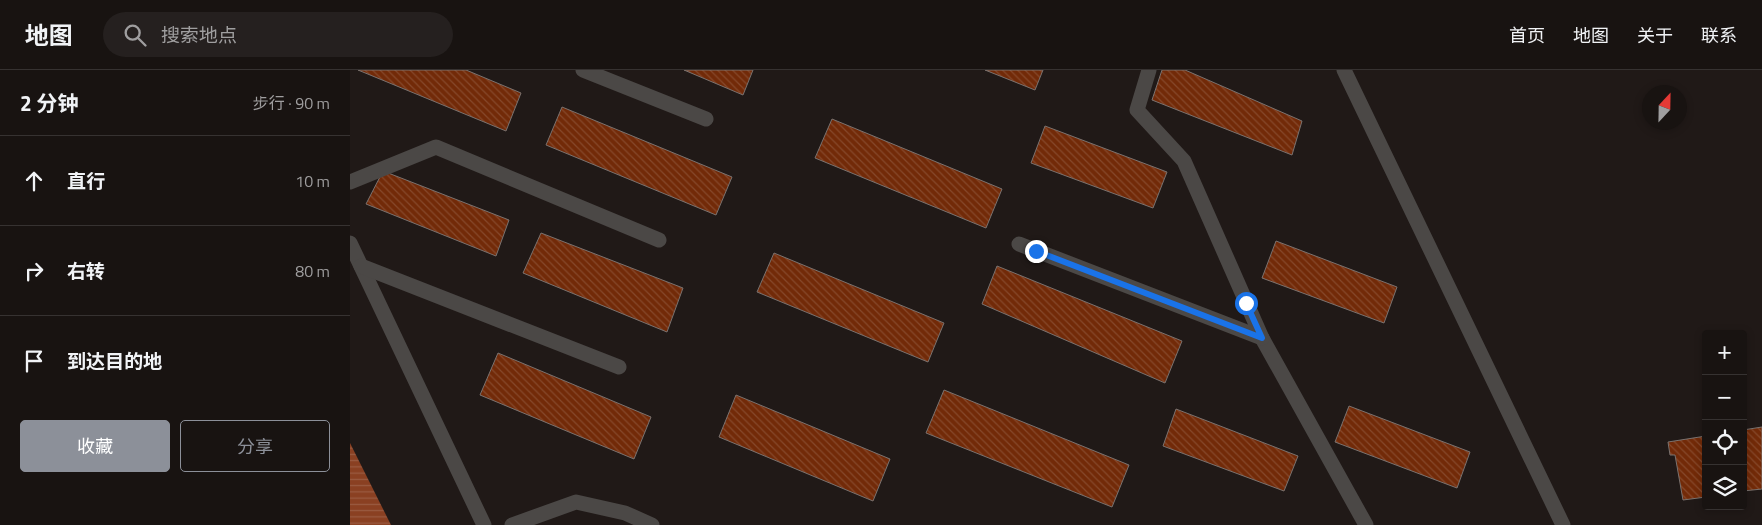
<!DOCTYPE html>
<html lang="zh">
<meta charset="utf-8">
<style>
body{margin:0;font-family:"Titillium Web","Noto Sans SC",sans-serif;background:#25201f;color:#f1f3f6}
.controls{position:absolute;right:15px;bottom:15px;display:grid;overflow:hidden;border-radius:5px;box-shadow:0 2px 8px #0003}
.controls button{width:45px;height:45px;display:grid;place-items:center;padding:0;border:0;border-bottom:1px solid #363231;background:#181311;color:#f1f3f6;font:25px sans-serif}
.compass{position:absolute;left:1292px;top:15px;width:45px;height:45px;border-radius:50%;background:#181311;box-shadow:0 2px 8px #0003;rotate:22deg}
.stop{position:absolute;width:15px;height:15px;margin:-11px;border:4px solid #1a73e8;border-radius:50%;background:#fff}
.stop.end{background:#1a73e8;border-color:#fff;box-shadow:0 1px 5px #0008}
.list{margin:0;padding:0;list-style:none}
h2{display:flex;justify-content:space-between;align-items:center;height:65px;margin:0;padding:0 20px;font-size:21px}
h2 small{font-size:16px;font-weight:400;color:#9f9e9f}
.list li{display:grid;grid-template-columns:32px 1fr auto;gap:15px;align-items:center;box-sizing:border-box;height:90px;padding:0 20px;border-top:1px solid #363231}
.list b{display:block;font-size:19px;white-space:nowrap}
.list em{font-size:16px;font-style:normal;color:#9f9e9f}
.actions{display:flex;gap:10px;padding:15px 20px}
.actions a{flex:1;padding:11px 0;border:1px solid #8c9099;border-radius:5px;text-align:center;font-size:18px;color:#8c9099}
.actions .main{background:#8c9099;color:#fff}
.icon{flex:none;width:28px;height:28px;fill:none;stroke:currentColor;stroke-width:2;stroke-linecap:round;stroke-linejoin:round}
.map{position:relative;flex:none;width:1412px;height:455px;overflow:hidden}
header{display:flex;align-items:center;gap:30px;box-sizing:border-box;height:70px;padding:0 25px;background:#181311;border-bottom:1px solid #363231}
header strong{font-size:24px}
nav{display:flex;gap:28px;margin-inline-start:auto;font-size:18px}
.search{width:350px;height:45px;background:#25201f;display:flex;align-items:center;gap:12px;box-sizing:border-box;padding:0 18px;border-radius:28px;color:#9f9e9f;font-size:19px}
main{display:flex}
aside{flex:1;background:#181311}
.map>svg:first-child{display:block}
.water{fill:url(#water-rules)}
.building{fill:url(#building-back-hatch);stroke:#7a726f}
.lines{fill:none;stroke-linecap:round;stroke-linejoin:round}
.minor{stroke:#4b4846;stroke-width:15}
.route{stroke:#1a73e8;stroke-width:6}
</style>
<header>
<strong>地图</strong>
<div class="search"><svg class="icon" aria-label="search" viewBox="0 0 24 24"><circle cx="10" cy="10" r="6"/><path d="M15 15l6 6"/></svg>搜索地点</div>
<nav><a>首页</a><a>地图</a><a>关于</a><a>联系</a></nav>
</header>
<main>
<aside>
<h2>2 分钟<small>步行 · 90 m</small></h2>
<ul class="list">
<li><svg class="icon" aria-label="ahead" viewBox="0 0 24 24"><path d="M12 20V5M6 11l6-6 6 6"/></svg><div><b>直行</b></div><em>10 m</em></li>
<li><svg class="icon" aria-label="right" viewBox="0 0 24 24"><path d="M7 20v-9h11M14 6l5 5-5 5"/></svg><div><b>右转</b></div><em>80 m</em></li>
<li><svg class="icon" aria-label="arrive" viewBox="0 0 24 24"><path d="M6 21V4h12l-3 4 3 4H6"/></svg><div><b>到达目的地</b></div></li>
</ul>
<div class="actions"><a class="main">收藏</a><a>分享</a></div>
</aside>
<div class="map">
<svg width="1412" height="455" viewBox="0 0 1412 455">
<defs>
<pattern id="water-rules" width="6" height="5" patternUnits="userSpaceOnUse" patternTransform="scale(1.25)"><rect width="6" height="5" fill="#8a4022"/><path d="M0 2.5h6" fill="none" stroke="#9a5b41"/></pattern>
<pattern id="building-back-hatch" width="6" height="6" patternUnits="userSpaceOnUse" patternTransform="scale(1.25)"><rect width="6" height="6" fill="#722a08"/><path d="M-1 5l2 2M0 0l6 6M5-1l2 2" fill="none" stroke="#86482b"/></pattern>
</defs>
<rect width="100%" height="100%" fill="#201917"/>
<path class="water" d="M0 373 41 455H0Z"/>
<g class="building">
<path d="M8 0H116L171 23 156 61Z"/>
<path d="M334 0H403L393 25Z"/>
<path d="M635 0H693L685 20Z"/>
<path d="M812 0H835L952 51 942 85 802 30Z"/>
<path d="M212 37 382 107 366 145 196 75Z"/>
<path d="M482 49 652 119 636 158 465 88Z"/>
<path d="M695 56 817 102 803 138 681 93Z"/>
<path d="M33 101 159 150 146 186 16 134Z"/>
<path d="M191 163 333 218 317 262 173 203Z"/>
<path d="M926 171 1047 217 1034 253 912 208Z"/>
<path d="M424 183 594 253 578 292 407 222Z"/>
<path d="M647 196 832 271 815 313 632 234Z"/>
<path d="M148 283 301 347 284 389 130 325Z"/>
<path d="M594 320 779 395 762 437 576 363Z"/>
<path d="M386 325 540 389 523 431 369 367Z"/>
<path d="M999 336 1120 382 1107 418 985 372Z"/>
<path d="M826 339 948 386 934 421 813 376Z"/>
<path d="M1412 357V419L1393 421V360Z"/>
<path d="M1356 366V427L1333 430 1325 385H1320L1318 372Z"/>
</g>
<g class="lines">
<g class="minor">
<path d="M233 0 356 49"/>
<path d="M799 0 787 40 834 91 912 268 1016 455"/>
<path d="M994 0 1213 455"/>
<path d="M0 112 86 77 309 170"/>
<path d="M0 173 134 455"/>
<path d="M669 174 912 268"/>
<path d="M11 196 269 297"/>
<path d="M162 455 226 432 275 443 302 455"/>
</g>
</g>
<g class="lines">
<path class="route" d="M686 181 912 268 896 233"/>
</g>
</svg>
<div class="controls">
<button>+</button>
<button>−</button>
<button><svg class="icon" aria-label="locate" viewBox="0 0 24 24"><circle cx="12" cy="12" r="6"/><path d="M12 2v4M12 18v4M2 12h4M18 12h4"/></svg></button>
<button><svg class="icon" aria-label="layers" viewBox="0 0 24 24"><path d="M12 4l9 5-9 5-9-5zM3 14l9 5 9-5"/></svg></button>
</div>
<svg class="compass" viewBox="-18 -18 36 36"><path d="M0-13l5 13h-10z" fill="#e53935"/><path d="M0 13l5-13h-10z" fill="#9f9e9f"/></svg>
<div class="stop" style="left:896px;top:233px"></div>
<div class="stop end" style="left:686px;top:181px"></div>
</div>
</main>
